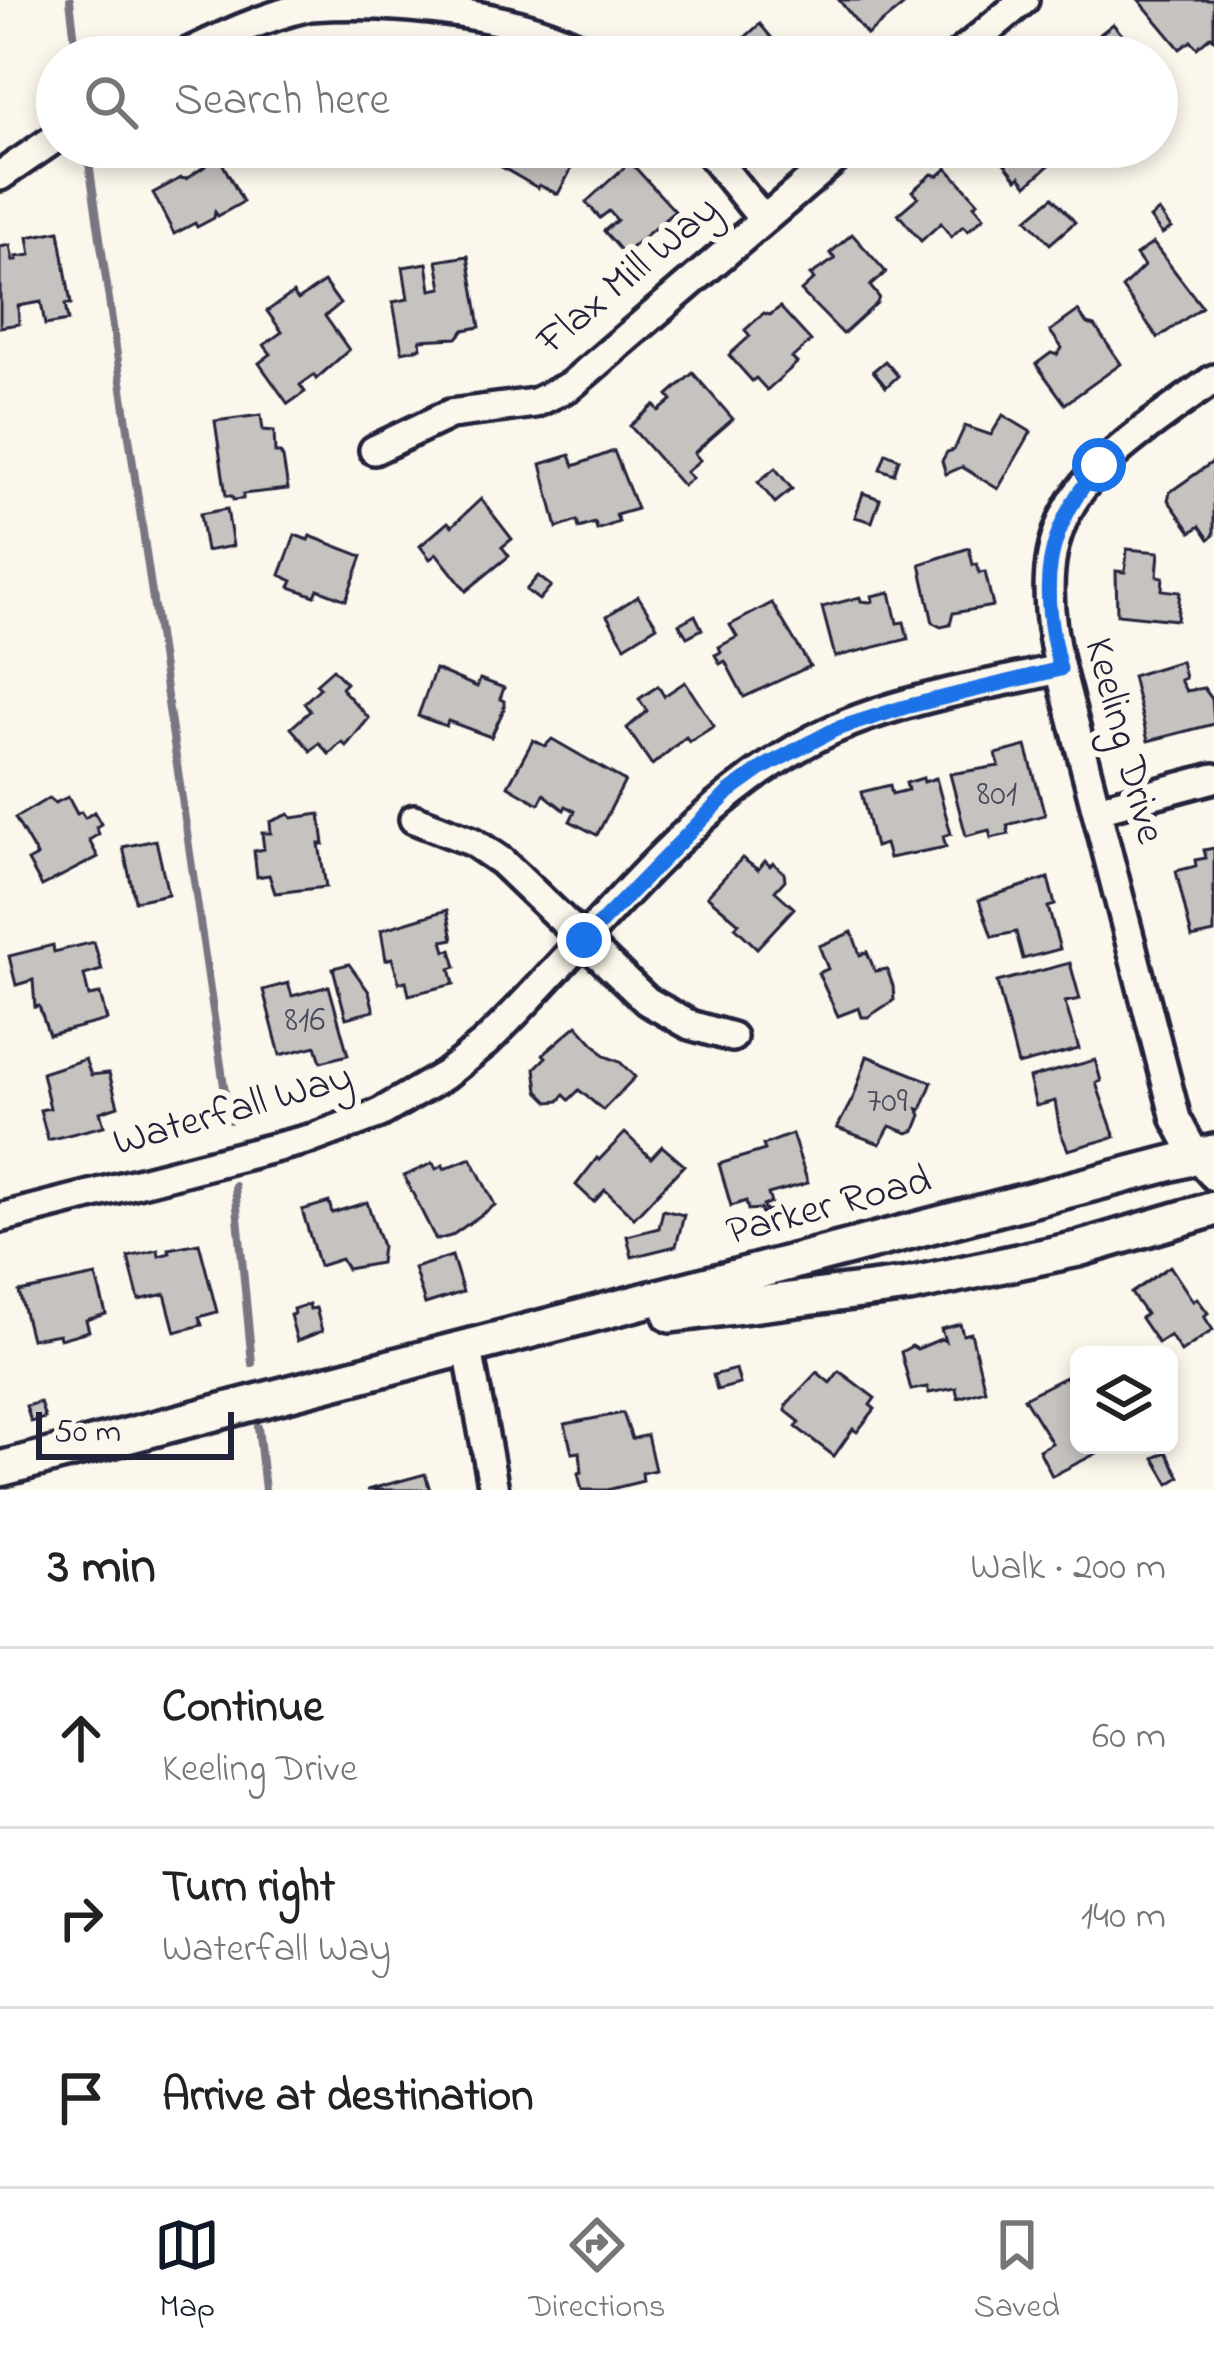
<!DOCTYPE html>
<meta charset="utf-8">
<style>
body{margin:0;font-family:"Indie Flower",sans-serif;background:#f6f6f6;color:#222}
.controls{position:absolute;right:36px;bottom:36px;display:grid;overflow:hidden;border-radius:18px;box-shadow:0 6px 18px #0003}
.controls button{width:108px;height:108px;display:grid;place-items:center;padding:0;border:0;border-bottom:3px solid #e0e0e0;background:#fff;color:#222;font:60px sans-serif}
.scale{position:absolute;left:36px;bottom:30px;width:198px;box-sizing:border-box;padding-left:12px;border:6px solid #22223b;border-top:0;font-size:33px;line-height:42px;white-space:nowrap;color:#22223b;-webkit-text-stroke:9px #fbf7ec;paint-order:stroke}
.stop{position:absolute;width:36px;height:36px;margin:-27px;border:9px solid #1a73e8;border-radius:50%;background:#fff}
.stop.end{background:#1a73e8;border-color:#fff;box-shadow:0 3px 12px #0008}
.list{margin:0;padding:0;list-style:none}
h2{display:flex;justify-content:space-between;align-items:center;height:156px;margin:0;padding:0 48px;font-size:51px}
h2 small{font-size:39px;font-weight:400;color:#767676}
.list li{display:grid;grid-template-columns:78px 1fr auto;gap:36px;align-items:center;box-sizing:border-box;height:180px;padding:0 48px;border-top:3px solid #e0e0e0}
.list b{display:block;font-size:45px;white-space:nowrap}
.list p{margin:0;font-size:39px;white-space:nowrap;color:#767676}
.list em{font-size:39px;font-style:normal;color:#767676}
.icon{flex:none;width:66px;height:66px;fill:none;stroke:currentColor;stroke-width:2;stroke-linecap:round;stroke-linejoin:round}
.map{position:relative;flex:none;width:1214px;height:1490px;overflow:hidden}
.search{position:absolute;background:#fff;box-shadow:0 6px 18px #0003;left:36px;right:36px;top:36px;height:132px;display:flex;align-items:center;gap:30px;box-sizing:border-box;padding:0 42px;border-radius:66px;color:#767676;font-size:45px}
.sheet{height:696px;background:#fff}
nav{display:flex;justify-content:space-around;align-items:center;box-sizing:border-box;height:168px;border-top:3px solid #e0e0e0;background:#fff;font-size:33px;color:#767676}
nav a{display:grid;justify-items:center;gap:6px}
nav .on{color:#111827}
.map>svg:first-child{display:block}
.lines{fill:none;stroke-linecap:round;stroke-linejoin:round}
.stream{stroke:#787681;stroke-width:8}
.building{fill:#c6c2c0;stroke:#22223b;stroke-width:3}
.minor-casing{stroke:#22223b;stroke-width:36}
.tertiary-casing{stroke:#22223b;stroke-width:42}
.minor{stroke:#fbf7ec;stroke-width:27}
.tertiary{stroke:#fbf7ec;stroke-width:33}
.route{stroke:#1a73e8;stroke-width:15}
.labels{text-anchor:middle;dominant-baseline:central;stroke-width:12;stroke-linejoin:round;paint-order:stroke}
.number-label{font-size:36px;fill:#4b4a5c}
.street-label{font-size:42px;fill:#22223b;stroke:#fbf7ec}
</style>
<div class="map">
<svg width="1214" height="1490" viewBox="0 0 1214 1490">
<rect width="100%" height="100%" fill="#fbf7ec"/>
<filter id="ink" filterUnits="userSpaceOnUse"><feTurbulence type="fractalNoise" baseFrequency=".00833" numOctaves="2"/><feDisplacementMap in="SourceGraphic" scale="24" xChannelSelector="R" yChannelSelector="G"/><feConvolveMatrix kernelMatrix="1 2 1 2 8 2 1 2 1" color-interpolation-filters="sRGB"/></filter>
<g filter="url(#ink)">
<g class="lines">
<g class="stream">
<path d="M70 0 77 57"/>
<path d="M88 156 229 1120"/>
<path d="M235 1186 252 1363"/>
<path d="M258 1427 265 1490"/>
</g>
</g>
<g class="building">
<path d="M839 0H910L867 35Z"/>
<path d="M1139 0H1214V39L1211 36 1197 48 1191 41 1180 49Z"/>
<path d="M760 24 786 55 802 42 814 57H723Z"/>
<path d="M1113 24 1141 57H1077L1091 41Z"/>
<path d="M489 147H583L558 194 539 185 538 188 484 157Z"/>
<path d="M991 147H1071L1073 149 1057 163 1055 160 1027 185 1020 176 1017 179Z"/>
<path d="M219 157 243 202 218 216 215 212 214 218 197 227 195 223 174 234 153 193 181 178 186 179Z"/>
<path d="M630 162 675 211 624 254 604 231 617 220 609 211 600 218 586 202Z"/>
<path d="M947 168 978 202 974 205 984 217 968 231 963 226 951 237 941 223 921 241 898 214 918 197 912 191 932 174 938 176Z"/>
<path d="M1053 197 1075 222 1050 244 1027 219Z"/>
<path d="M1159 211 1171 228 1162 234 1150 218Z"/>
<path d="M59 231 71 304H65L68 321 45 325 41 302 18 306 19 324 0 327V247L10 245 13 261 17 260 16 257 31 255 28 237Z"/>
<path d="M852 234 886 272 870 286 879 297 877 303 843 334 801 291 814 279 810 275 835 259 830 253Z"/>
<path d="M1153 243 1202 307 1158 338 1122 288 1144 266 1136 255Z"/>
<path d="M468 256 480 327 464 330 457 338 420 340 421 348 402 352 393 302 408 299 403 267 427 263 431 290 442 288 437 261Z"/>
<path d="M324 282 340 304 325 316 349 350 316 379 314 375 300 385 305 392 288 404 259 363 271 354 264 345 282 332 267 311 293 293 298 300Z"/>
<path d="M780 307 811 341 792 358 797 363 767 390 756 378 752 381 729 355 750 336 745 330 764 313 770 315Z"/>
<path d="M1078 311 1087 324 1095 326 1121 364 1065 404 1036 364 1051 353 1057 355 1062 348 1050 331Z"/>
<path d="M885 361 898 376 886 387 873 371Z"/>
<path d="M693 373 733 419 694 453 700 460 686 472 692 478 683 486 630 426 654 405 659 411 672 400 668 395Z"/>
<path d="M261 415 263 430 274 431 275 453H280L283 458 288 489 243 494V499L233 500 232 496H226L215 421Z"/>
<path d="M1003 415 1031 432 998 489 962 467 946 474 942 461 947 452 954 450 965 426 991 435Z"/>
<path d="M614 451 637 509 616 515 619 522 597 530 595 523 579 528 577 521 557 528 541 464 570 455 574 466Z"/>
<path d="M886 453 899 459 894 474 880 469Z"/>
<path d="M1214 461V535L1209 539 1200 526 1191 532 1168 500 1170 492Z"/>
<path d="M775 468 792 489 775 503 758 482Z"/>
<path d="M863 493 880 499 872 522 855 517Z"/>
<path d="M481 499 512 539 502 547 509 556 466 591 437 554 430 559 420 546 448 522 452 526Z"/>
<path d="M227 509 233 546 206 551 200 514Z"/>
<path d="M295 535 308 540 310 536 362 556 346 600 318 589 315 596 290 587 293 581 280 575Z"/>
<path d="M969 548 973 565 977 564 979 573 985 572 993 606 953 613 950 625 941 627 933 623 920 564Z"/>
<path d="M1127 549 1159 552 1157 576 1163 577 1162 590 1180 592 1177 620 1117 614 1116 571 1125 572Z"/>
<path d="M538 576 551 586 539 600 526 590Z"/>
<path d="M890 592 897 623 904 622 908 639 835 657 822 607 860 597 861 601 870 602 873 601 872 596Z"/>
<path d="M638 596 657 626 625 646 607 616Z"/>
<path d="M772 603 810 666 744 697 725 661 720 664 715 655 721 652 719 647 737 637 730 625Z"/>
<path d="M695 615 702 629 687 637 679 624Z"/>
<path d="M1181 661 1185 678 1180 680 1186 691 1204 688 1212 699 1214 724 1148 741 1132 676Z"/>
<path d="M333 669 346 683 341 688 369 718 346 746 342 742 329 754 319 743 311 751 291 728 310 711 304 703 320 688 316 684Z"/>
<path d="M435 669 477 687 480 679 504 688 500 699 504 701V709L491 737 448 721 446 726 418 716Z"/>
<path d="M685 682 714 726 689 742 686 737 652 765 627 728 647 711 639 699 658 686 664 696Z"/>
<path d="M552 739 625 781 597 835 570 821 575 811 566 806 564 810 544 794 539 804 508 786 533 740 545 746Z"/>
<path d="M1026 746 1045 815 1007 825 1009 834 991 838 989 830 966 836 950 774 999 766 996 754Z"/>
<path d="M923 778 924 782 936 778 951 834 943 836 946 847 889 858 885 844 875 847 861 792 890 785 892 794 908 790 906 783Z"/>
<path d="M68 797 77 814 81 812 85 818 94 812 101 824 96 827 99 834 89 840 98 857 42 886 28 861 37 856 15 818 49 798 55 803Z"/>
<path d="M289 814 292 818 320 814 324 844H319L326 887 275 893 269 875 257 877 254 851 264 849 262 833H271L270 822Z"/>
<path d="M156 840 168 894 135 901 123 847Z"/>
<path d="M1214 848V933L1192 938 1176 871 1196 866 1195 860 1206 858 1204 850Z"/>
<path d="M742 858 758 870 765 861 770 866 773 863 784 873 785 880 775 891 794 908 757 948 735 927 739 923 707 896Z"/>
<path d="M1048 878 1055 905 1048 907 1060 949 1023 959 1016 932 992 937 979 900Z"/>
<path d="M447 910 453 939 443 941 446 951 451 950 456 967 450 969 454 984 409 995 406 981 399 983 392 958 386 960 381 930Z"/>
<path d="M852 932 860 955 867 952 875 971 887 969 893 986 894 1000 868 1017H862L859 1008 838 1016 818 973 828 969 819 946Z"/>
<path d="M94 942 102 970 84 975 89 996 100 994 107 1020 49 1035 39 1006 35 1007 33 980 16 985 9 956 53 945 54 952Z"/>
<path d="M1070 963 1080 999 1065 1002 1079 1049 1018 1065 997 982Z"/>
<path d="M349 964 369 992 374 1011 346 1018 333 968Z"/>
<path d="M288 983 292 996 329 986 348 1055 321 1062 316 1046 280 1055 263 990Z"/>
<path d="M577 1025 605 1056 620 1062 635 1077 603 1110 579 1090 569 1100 564 1095 559 1101 549 1102 538 1091 535 1068 546 1057 543 1054Z"/>
<path d="M867 1056 932 1082 921 1110 918 1109 921 1115 915 1130 908 1133 890 1126 880 1144 837 1128 854 1096Z"/>
<path d="M85 1059 91 1075 109 1073 118 1106 100 1112 104 1126 48 1140 40 1110 50 1108 42 1073Z"/>
<path d="M1095 1060 1101 1081 1096 1083 1115 1137 1068 1150 1060 1131 1055 1101 1036 1106 1029 1078Z"/>
<path d="M625 1133 651 1158 662 1146 684 1165 634 1218 605 1190 594 1202 576 1185 597 1158 599 1160Z"/>
<path d="M792 1134 808 1183 768 1194 771 1203 763 1206 764 1210 773 1211 762 1214 760 1209 748 1210 746 1201 731 1206 719 1164 765 1150 763 1145Z"/>
<path d="M471 1158 495 1205 451 1236 436 1240 404 1176 433 1163 436 1169 443 1165 444 1169Z"/>
<path d="M329 1202 332 1213 367 1202 382 1246 380 1263 347 1269 341 1259 319 1266 302 1210Z"/>
<path d="M663 1210 684 1215 676 1246 632 1257 627 1236 659 1228Z"/>
<path d="M199 1243 217 1312 199 1317 202 1325 175 1332 165 1294 139 1300 128 1257 158 1250 159 1256 170 1253 169 1249Z"/>
<path d="M452 1256 463 1292 425 1304 414 1268Z"/>
<path d="M1170 1266 1193 1301 1197 1298 1208 1313 1204 1316 1213 1330 1181 1352 1170 1335 1158 1343 1141 1318 1146 1314 1131 1293Z"/>
<path d="M96 1276 106 1314 86 1320 89 1331 60 1339 59 1334 31 1339 19 1292Z"/>
<path d="M309 1304 310 1309 316 1308 322 1331 297 1341 290 1315 294 1314 293 1309Z"/>
<path d="M960 1324 963 1335 971 1333 985 1390 958 1398 956 1388 929 1393 927 1387 911 1390 901 1352 912 1346 917 1349 941 1339 945 1341 941 1329Z"/>
<path d="M736 1369 740 1384 717 1390 713 1375Z"/>
<path d="M1079 1370V1445H1113L1052 1476 1039 1450 1052 1443 1024 1398Z"/>
<path d="M839 1371 875 1398 870 1405 875 1409 857 1432 853 1429 834 1456 796 1427 800 1422 786 1411V1405L817 1372 830 1383Z"/>
<path d="M40 1402 45 1418 31 1422 26 1406Z"/>
<path d="M623 1413 632 1439 647 1435 655 1470 642 1473 643 1481 607 1490H582L578 1473 582 1472 580 1452 572 1453 565 1424Z"/>
<path d="M1166 1452 1180 1477 1169 1484 1154 1458Z"/>
<path d="M425 1474 430 1490H367Z"/>
</g>
<g class="lines">
<defs>
<g id="minor">
<path d="M180 57C221 37 265 16 310 6 396 0 522 13 597 57"/>
<path d="M956 57 1024 0"/>
<path d="M705 147 763 219"/>
<path d="M0 176 57 137"/>
<path d="M1214 379C1094 465 1020 505 1060 669L1176 1119 1196 1156 1214 1176"/>
<path d="M374 450 450 414 535 403 570 386 849 147"/>
<path d="M1098 809 1214 778"/>
<path d="M414 819 473 842 501 861 647 1001 690 1025 732 1037"/>
<path d="M0 1218 313 1138 380 1113 445 1075 485 1043C593 939 692 795 830 731 897 700 987 685 1060 669"/>
<path d="M468 1349 494 1490"/>
</g>
<g id="tertiary">
<path d="M671 1315 909 1285 1078 1249 1214 1209"/>
<path d="M0 1469 1214 1152"/>
</g>
</defs>
<use href="#minor" class="minor-casing"/>
<use href="#tertiary" class="tertiary-casing"/>
<use href="#minor" class="minor"/>
<use href="#tertiary" class="tertiary"/>
</g>
</g>
<g class="lines" filter="url(#ink)">
<path class="route" d="M584 940 729 792 764 767 836 729 905 707 1060 669C1039 586 1043 534 1099 465"/>
</g>
<g class="labels">
<g class="number-label">
<text x="997" y="795">801</text>
<text x="305" y="1021">816</text>
<text x="887" y="1102">709</text>
</g>
<g class="street-label">
<text transform="translate(629 276) rotate(-40)">Flax Mill Way</text>
<text transform="translate(1123 741) rotate(75)">Keeling Drive</text>
<text transform="translate(233 1111) rotate(-16)">Waterfall Way</text>
<text transform="translate(829 1207) rotate(-15)">Parker Road</text>
</g>
</g>
</svg>
<div class="controls">
<button><svg class="icon" aria-label="layers" viewBox="0 0 24 24"><path d="M12 4l9 5-9 5-9-5zM3 14l9 5 9-5"/></svg></button>
</div>
<div class="scale">50 m</div>
<div class="stop" style="left:1099px;top:465px"></div>
<div class="stop end" style="left:584px;top:940px"></div>
<div class="search"><svg class="icon" aria-label="search" viewBox="0 0 24 24"><circle cx="10" cy="10" r="6"/><path d="M15 15l6 6"/></svg>Search here</div>
</div>
<section class="sheet">
<h2>3 min<small>Walk · 200 m</small></h2>
<ul class="list">
<li><svg class="icon" aria-label="ahead" viewBox="0 0 24 24"><path d="M12 20V5M6 11l6-6 6 6"/></svg><div><b>Continue</b><p>Keeling Drive</p></div><em>60 m</em></li>
<li><svg class="icon" aria-label="right" viewBox="0 0 24 24"><path d="M7 20v-9h11M14 6l5 5-5 5"/></svg><div><b>Turn right</b><p>Waterfall Way</p></div><em>140 m</em></li>
<li><svg class="icon" aria-label="arrive" viewBox="0 0 24 24"><path d="M6 21V4h12l-3 4 3 4H6"/></svg><div><b>Arrive at destination</b></div></li>
</ul>
</section>
<nav>
<a class="on"><svg class="icon" aria-label="map" viewBox="0 0 24 24"><path d="M3 6l6-2 6 2 6-2v14l-6 2-6-2-6 2zM9 4v14M15 6v14"/></svg>Map</a>
<a><svg class="icon" aria-label="directions" viewBox="0 0 24 24"><path d="M12 3l9 9-9 9-9-9zM9 14v-3h6M13 9l2 2-2 2"/></svg>Directions</a>
<a><svg class="icon" aria-label="saved" viewBox="0 0 24 24"><path d="M7 4h10v16l-5-4-5 4z"/></svg>Saved</a>
</nav>
